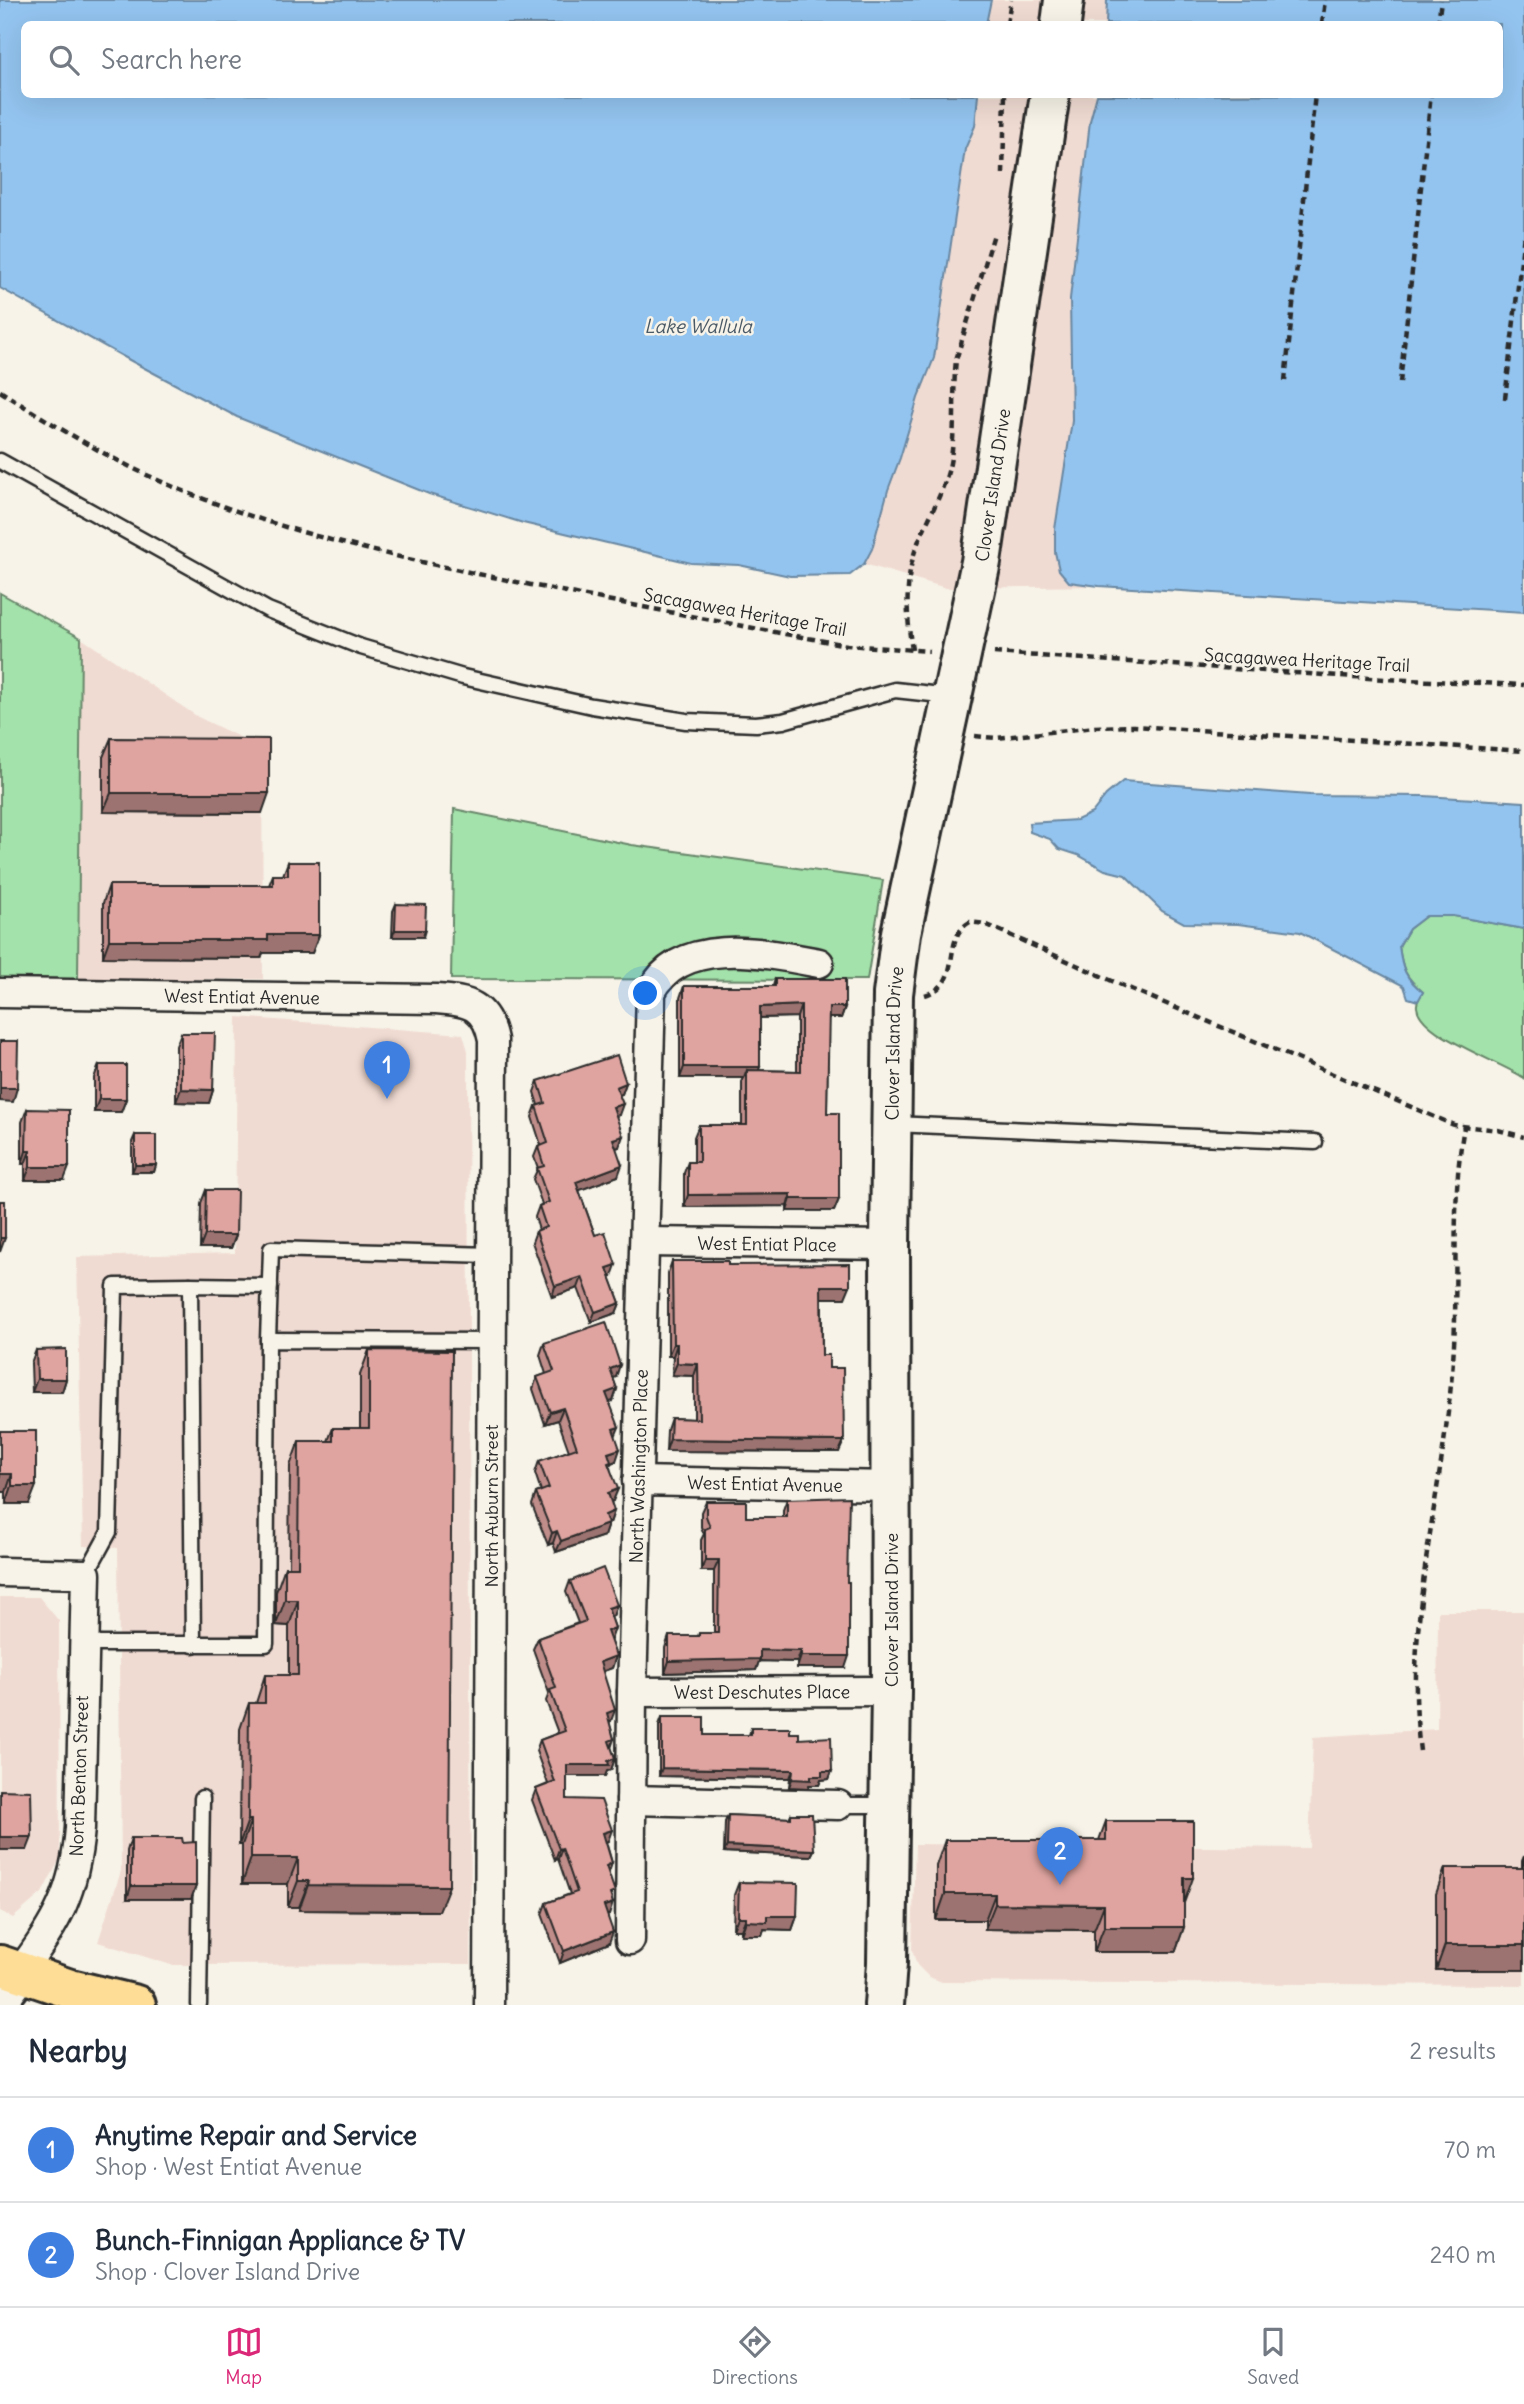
<!DOCTYPE html>
<meta charset="utf-8">
<style>
body{margin:0;font-family:Delius,sans-serif;background:#f2f2f3;color:#1f2937}
.you{position:absolute;left:646px;top:994px;width:24px;height:24px;margin:-18px;border:5px solid #fff;border-radius:50%;background:#1a73e8;box-shadow:0 0 0 10px #1a73e833}
.badge{display:grid;place-items:center;width:46px;height:46px;border-radius:50%;background:#db2777;color:#fff;font-size:23px;font-weight:700}
.pin{position:absolute;translate:-50% -58px;filter:drop-shadow(0 2px 4px #0008)}
.pin::after{content:'';position:absolute;top:37px;width:24px;height:21px;background:inherit;clip-path:polygon(0 0,100% 0,50% 100%)}
.list{margin:0;padding:0;list-style:none}
h2{display:flex;justify-content:space-between;align-items:center;height:91px;margin:0;padding:0 28px;font-size:30px}
h2 small{font-size:23px;font-weight:400;color:#747a83}
.list li{display:grid;grid-template-columns:46px 1fr auto;gap:21px;align-items:center;box-sizing:border-box;height:105px;padding:0 28px;border-top:2px solid #e0e1e3}
.list b{display:block;font-size:26px;white-space:nowrap}
.list p{margin:0;font-size:23px;white-space:nowrap;color:#747a83}
.list em{font-size:23px;font-style:normal;color:#747a83}
.icon{flex:none;width:38px;height:38px;fill:none;stroke:currentColor;stroke-width:2;stroke-linecap:round;stroke-linejoin:round}
.map{position:relative;flex:none;width:1524px;height:2005px;overflow:hidden}
.search{position:absolute;background:#fff;box-shadow:0 7px 28px #0002;left:21px;right:21px;top:21px;height:77px;display:flex;align-items:center;gap:18px;box-sizing:border-box;padding:0 24px;border-radius:10px;color:#747a83;font-size:26px}
.sheet{height:301px;background:#fff}
nav{display:flex;justify-content:space-around;align-items:center;box-sizing:border-box;height:98px;border-top:2px solid #e0e1e3;background:#fff;font-size:19px;color:#747a83}
nav a{display:grid;justify-items:center;gap:4px}
nav .on{color:#db2777}
.map>svg:first-child{display:block}
.built{fill:#f0dbd2}
.green{fill:#a3e2aa;stroke:#67866a;stroke-width:2}
.water{fill:#93c4ef;stroke:#6987a1;stroke-width:2}
.lines{fill:none;stroke-linecap:round;stroke-linejoin:round}
.lane-casing{stroke:#2b2b2b;stroke-width:19}
.street-casing{stroke:#2b2b2b;stroke-width:33}
.secondary-casing{stroke:#2b2b2b;stroke-width:44}
.primary-casing{stroke:#2b2b2b;stroke-width:44}
.path{stroke:#2b2b2b;stroke-width:4.5;stroke-dasharray:7 5;stroke-linecap:butt}
.lane{stroke:#f7f3e8;stroke-width:14}
.street{stroke:#f7f3e8;stroke-width:28}
.secondary{stroke:#f7f3e8;stroke-width:38}
.primary{stroke:#fedd96;stroke-width:38}
.wall{fill:#c08d8a;stroke:#2b2b2b;stroke-width:2;fill-rule:evenodd}
.shaded-wall{fill:#9c7370;stroke:#2b2b2b;stroke-width:2}
.building{fill:#dfa4a0;stroke:#2b2b2b;stroke-width:2}
.labels{text-anchor:middle;dominant-baseline:central;stroke-width:5;stroke-linejoin:round;paint-order:stroke}
.street-label{font-size:18px;fill:#2b2b2b;stroke:#f7f3e8}
.water-label{font-size:19px;font-style:italic;fill:#4a5966;stroke:#f7f3e8}
</style>
<div class="map">
<svg width="1524" height="2005" viewBox="0 0 1524 2005">
<rect width="100%" height="100%" fill="#f7f3e8"/>
<filter id="ink" filterUnits="userSpaceOnUse"><feTurbulence type="fractalNoise" baseFrequency=".0143" numOctaves="2"/><feDisplacementMap in="SourceGraphic" scale="14" xChannelSelector="R" yChannelSelector="G"/><feConvolveMatrix kernelMatrix="1 2 1 2 8 2 1 2 1" color-interpolation-filters="sRGB"/></filter>
<g filter="url(#ink)">
<g class="built">
<path d="M991 0H1107L1106 24H986Z"/>
<path d="M978 95H1097L1090 121 1070 299 1072 421 1055 529V552L1059 570 1069 582 1099 586 946 588 864 564 872 549 888 490 900 458 918 399 965 149 975 126Z"/>
<path d="M81 638 198 717 262 748 263 979 78 980Z"/>
<path d="M237 1017 463 1034 468 1051 471 1964 171 1965 98 1942 121 1871 118 1548 83 1546 77 1257 235 1253Z"/>
<path d="M0 1597H39L59 1621 60 1859 42 1893 13 1918 0 1911Z"/>
<path d="M1438 1611H1524V1985L942 1982 929 1977 917 1965 912 1950 915 1844 1309 1848 1313 1737 1437 1729Z"/>
</g>
<g class="green">
<path d="M0 593 81 638 78 980 0 979Z"/>
<path d="M454 809 632 845 883 880 867 980 451 979Z"/>
<path d="M1426 916H1453L1524 929V1078C1501 1062 1420 1035 1417 1007 1416 1001 1420 997 1423 992 1405 977 1402 969 1399 946L1409 929Z"/>
</g>
<g class="water">
<path d="M0 0H991L986 24H24V94L978 95 975 126 965 149 934 358 918 398 900 458 888 490 872 549 864 564 850 575 790 576 739 565 691 563 523 523 429 494 237 417 133 362 0 288Z"/>
<path d="M1107 0H1524V612L1099 586 1069 582 1059 570 1055 552V529L1072 421 1070 299 1090 121 1097 95 1500 94V24H1106Z"/>
<path d="M1123 781 1310 795 1424 796 1524 802V929L1453 916H1426L1409 929 1399 946C1402 969 1405 978 1423 992L1418 1001 1408 998 1404 986 1300 932 1238 924 1184 923 1162 911 1125 875 1105 870 1078 855 1059 849 1050 839 1030 832 1029 823 1077 820 1092 813 1106 795Z"/>
</g>
<g class="lines">
<defs>
<g id="lane">
<path d="M0 461 268 610 361 647 463 677 592 706 686 721 756 724 783 721 895 690 950 696"/>
<path d="M893 1124 1315 1142"/>
<path d="M268 1340 271 1249 492 1255"/>
<path d="M86 1574 109 1532 115 1286 190 1285"/>
<path d="M84 1644H266L268 1340 492 1341"/>
<path d="M193 1645 190 1285 270 1286"/>
<path d="M838 1805H889"/>
<path d="M199 2005 202 1798"/>
</g>
<g id="street">
<path id="s1" d="M0 993 436 999C469 1001 486 1005 493 1040L489 2005"/>
<path id="s2" d="M645 1242 890 1245"/>
<path id="s3" d="M637 1481 891 1486"/>
<path d="M0 1572 86 1574 80 1828C75 1891 57 1923 20 1972"/>
<path id="s4" d="M632 1692 891 1691"/>
<path d="M631 1800 838 1805"/>
<path id="s5" d="M630 1940 632 1692 651 992C680 934 767 953 819 963"/>
</g>
<g id="secondary">
<path d="M1061 24 1064 0"/>
<path d="M0 1998 20 1972"/>
<path id="s6" d="M884 2005 887 1963 891 1691 890 1245 893 994 901 933 981 562 1050 94"/>
</g>
<path id="primary" d="M0 1965 70 1989 136 2005"/>
</defs>
<use href="#lane" class="lane-casing"/>
<use href="#street" class="street-casing"/>
<use href="#secondary" class="secondary-casing"/>
<use href="#primary" class="primary-casing"/>
<g class="path">
<path d="M1007 24 1011 0"/>
<path d="M1322 24 1325 0"/>
<path d="M1438 24 1441 0"/>
<path d="M1003 174 1005 94"/>
<path d="M1285 381 1315 94"/>
<path d="M1400 383 1431 94"/>
<path d="M0 391C61 430 124 468 191 494 288 533 386 555 488 576 587 597 686 615 785 634L847 645 929 651"/>
<path d="M1505 399 1524 234"/>
<path d="M912 650C906 612 904 574 920 538 930 515 943 492 949 468 957 432 952 396 956 360L994 234"/>
<path d="M994 653 1385 679 1524 685"/>
<path d="M975 736 996 738 1095 727 1134 726 1524 751"/>
<path d="M925 995C965 983 940 938 970 922L985 924 1119 984 1454 1125 1498 1130 1524 1137"/>
<path d="M1420 1751C1403 1617 1444 1493 1453 1360 1459 1282 1450 1204 1464 1127"/>
</g>
<use href="#lane" class="lane"/>
<use href="#street" class="street"/>
<use href="#secondary" class="secondary"/>
<use href="#primary" class="primary"/>
</g>
<g class="wall">
<path d="M111 738 262 813 103 812V757Z"/>
<path d="M288 862 319 935 312 953H263L261 958 103 957V903L109 885H269L273 875H283Z"/>
<path d="M396 904 423 937H392L393 911Z"/>
<path d="M775 979 845 1007 841 1018H828L827 1113 839 1199 834 1211H787V1206L684 1207V1173L688 1162H694V1137L699 1125H742V1082L744 1078H680V998L684 986H773ZM797 1017V1071L758 1070 760 1018Z"/>
<path d="M181 1033 213 1090 209 1103 176 1102V1046Z"/>
<path d="M99 1065 126 1099 121 1112H94V1078Z"/>
<path d="M538 1081 626 1083 622 1094 619 1095V1115L616 1116 619 1147 616 1148 618 1176 579 1190 595 1235 612 1276 610 1277 620 1303 616 1313 591 1322 578 1288 552 1297 532 1242 536 1231 539 1230 535 1217 539 1206 542 1204 533 1179 538 1168 534 1157 538 1147 541 1145 532 1117 536 1106 538 1105 534 1092Z"/>
<path d="M27 1109 64 1180H25V1164H22V1122Z"/>
<path d="M135 1135 156 1165 154 1172H132V1142Z"/>
<path d="M206 1190 236 1235 231 1248H200L201 1203Z"/>
<path d="M672 1261 728 1265 845 1298H822V1355L829 1368 839 1452 666 1451 667 1430 671 1418 694 1419V1376L672 1375 673 1356H668V1273Z"/>
<path d="M544 1343 616 1377 613 1378 617 1389 613 1401 609 1402 615 1436 616 1461 611 1463 610 1466 613 1501 611 1502 614 1511 610 1523 608 1524 604 1536 556 1552 553 1543 548 1545 532 1505 536 1493 541 1491 535 1473 539 1461 569 1451 558 1420 545 1424 533 1389 537 1377 546 1374 540 1355Z"/>
<path d="M36 1350 66 1379 62 1392H32L31 1363Z"/>
<path d="M369 1350 439 1911 299 1910V1907H288V1884H242V1845H239L240 1729 249 1703H256L265 1675H289V1626L276 1625V1592L285 1567H289L290 1466 299 1441H328L333 1428H360V1375Z"/>
<path d="M0 1431 29 1504H6V1492H0Z"/>
<path d="M787 1499 845 1668H797V1662L759 1661 756 1670 665 1673V1648L669 1636H698L699 1633H714V1571H701V1540L704 1534 701 1527V1512L706 1501 746 1517H783V1510Z"/>
<path d="M570 1581 617 1605 613 1616 611 1617 615 1628 610 1640 616 1656 612 1668 603 1671 611 1721 609 1722 614 1739 611 1748 615 1758 611 1770 607 1771 605 1776H567V1799L608 1841 606 1842 612 1863 608 1873 612 1900 609 1915H607L609 1943 560 1963 542 1914 546 1903 570 1894 558 1859 555 1860 532 1800 536 1789 548 1784 536 1751 540 1740 558 1733 546 1701 549 1693 533 1649 538 1638 578 1623 566 1592Z"/>
<path d="M662 1717 704 1735H749L751 1728 790 1733 799 1739 832 1771 829 1779 821 1780 819 1785H809L808 1788 789 1787 790 1778 659 1776V1725Z"/>
<path d="M791 1814 814 1850 811 1856 724 1852 725 1822 728 1815 789 1818Z"/>
<path d="M1106 1821 1184 1903V1927L1175 1952H1094V1930L985 1929V1920H936V1866L945 1840H1099Z"/>
<path d="M131 1838 183 1843 196 1886 191 1899H127V1851Z"/>
<path d="M1524 1856V1970H1436V1894L1445 1868H1522V1861Z"/>
<path d="M739 1882 797 1916 792 1930 764 1929 762 1935H741V1930H733L734 1895Z"/>
</g>
<g class="shaded-wall">
<path d="M111 793H269L262 813 103 812Z"/>
<path d="M395 930H425L423 937H392Z"/>
<path d="M268 935H319L312 953H263L261 958 103 957 109 940Z"/>
<path d="M801 1005 797 1017 756 1018 760 1007Z"/>
<path d="M829 1007H845L841 1018H824Z"/>
<path d="M684 1067H760L756 1078 747 1070 744 1078H680Z"/>
<path d="M626 1083 622 1094 612 1097 616 1087Z"/>
<path d="M0 1088H17L13 1102 0 1101Z"/>
<path d="M181 1089 213 1090 209 1103 176 1102Z"/>
<path d="M99 1099H126L121 1112H94Z"/>
<path d="M623 1104 619 1115 609 1118 613 1107Z"/>
<path d="M623 1136 619 1147 609 1150 613 1139Z"/>
<path d="M26 1151H30L25 1164H22Z"/>
<path d="M135 1165H156L154 1172H132Z"/>
<path d="M622 1165 618 1176 572 1193 576 1182Z"/>
<path d="M30 1167H69L64 1180H25Z"/>
<path d="M791 1194 787 1206 684 1207 688 1195Z"/>
<path d="M791 1199H839L834 1211H787Z"/>
<path d="M205 1235H236L231 1248H200Z"/>
<path d="M0 1238H5L0 1252Z"/>
<path d="M616 1265 612 1276 603 1279 607 1268Z"/>
<path d="M582 1277 578 1288 552 1297 555 1286Z"/>
<path d="M821 1286H850L845 1298H817Z"/>
<path d="M620 1303 616 1313 591 1322 595 1312Z"/>
<path d="M673 1344H677L673 1356H668Z"/>
<path d="M677 1363 698 1364 694 1376 672 1375Z"/>
<path d="M620 1365 616 1377 605 1381 610 1369Z"/>
<path d="M37 1379H66L62 1392H32Z"/>
<path d="M617 1389 613 1401 601 1405 606 1393Z"/>
<path d="M563 1408 558 1420 545 1424 550 1412Z"/>
<path d="M619 1427 614 1439 613 1429Z"/>
<path d="M670 1439 844 1441 839 1452 666 1451Z"/>
<path d="M620 1449 616 1461 611 1463 607 1474 608 1453Z"/>
<path d="M0 1474H12L6 1492H0Z"/>
<path d="M12 1486H36L29 1504H6Z"/>
<path d="M618 1489 613 1501 604 1504 608 1493Z"/>
<path d="M614 1511 610 1523 601 1526 605 1515Z"/>
<path d="M608 1524 604 1536 556 1552 561 1541Z"/>
<path d="M557 1531 553 1543 548 1545 552 1533Z"/>
<path d="M705 1560H719L714 1571H701Z"/>
<path d="M285 1600H298L289 1626 276 1625Z"/>
<path d="M617 1605 613 1616 604 1619 608 1608Z"/>
<path d="M615 1628 611 1640 602 1642 607 1631Z"/>
<path d="M760 1650 801 1651 797 1662 759 1661 756 1670 665 1673 669 1661Z"/>
<path d="M616 1656 612 1668 596 1674 600 1662Z"/>
<path d="M801 1656H849L845 1668H797Z"/>
<path d="M615 1710 611 1721 603 1725 607 1713Z"/>
<path d="M615 1758 611 1770 607 1771 605 1776H563L567 1765 608 1761Z"/>
<path d="M662 1768 793 1770 790 1778 659 1776Z"/>
<path d="M822 1771H832L829 1779 821 1780 819 1785H809L808 1788 789 1787 792 1779 811 1776Z"/>
<path d="M248 1820H251L242 1845H239Z"/>
<path d="M612 1830 608 1841 599 1844 603 1833Z"/>
<path d="M0 1837H32L27 1850H0Z"/>
<path d="M727 1846 814 1850 811 1856 724 1852Z"/>
<path d="M562 1848 558 1859 555 1860 559 1849Z"/>
<path d="M251 1858H298L288 1884H242Z"/>
<path d="M612 1863 608 1875 606 1866Z"/>
<path d="M1184 1878H1193L1184 1903Z"/>
<path d="M298 1881H309L299 1907H288Z"/>
<path d="M308 1885 449 1886 439 1911 299 1910Z"/>
<path d="M131 1886H196L191 1899H127Z"/>
<path d="M945 1894H995L985 1920H936Z"/>
<path d="M613 1903 609 1915 600 1918 604 1906Z"/>
<path d="M995 1904 1104 1905 1094 1930 985 1929Z"/>
<path d="M767 1916H797L792 1930 764 1929 762 1935H741L746 1921Z"/>
<path d="M738 1917H746L741 1930H733Z"/>
<path d="M1104 1927H1184L1175 1952H1094Z"/>
<path d="M613 1932 609 1943 560 1963 564 1951Z"/>
<path d="M1445 1945H1524V1970H1436Z"/>
</g>
<g class="building">
<path d="M111 738 269 739V793H111Z"/>
<path d="M288 862H319V935H268V940H109V885H273V875H288Z"/>
<path d="M396 904 426 905 425 930H395Z"/>
<path d="M775 979H845V1007H829L827 1113H839V1199H791V1194L688 1195V1162H699V1125H747V1070L801 1071V1005L760 1007V1067H684V986H775Z"/>
<path d="M181 1033H215L213 1090 181 1089Z"/>
<path d="M0 1041H18L17 1088H0Z"/>
<path d="M617 1055 626 1083 616 1087 623 1104 613 1107 623 1136 613 1139 622 1165 576 1182 595 1235 605 1232 616 1265 607 1268 620 1303 595 1312 582 1277 555 1286 536 1231 546 1227 539 1206 549 1202 537 1168 544 1166 538 1147 548 1143 536 1106 545 1103 538 1081Z"/>
<rect x="99" y="1065" width="27" height="34"/>
<path d="M27 1109 69 1110V1167H30V1151H26Z"/>
<rect x="135" y="1135" width="21" height="30"/>
<path d="M206 1190H237L236 1235H205Z"/>
<rect x="0" y="1201" width="5" height="37"/>
<path d="M672 1261H728V1265L850 1264V1286H821L822 1355H829V1368H843L844 1441 670 1439 671 1418 699 1419 698 1364 677 1363V1344H673Z"/>
<path d="M606 1322 620 1365 610 1369 617 1389 606 1393 619 1427 613 1429 620 1449 608 1453 611 1462 608 1463 618 1489 608 1493 614 1511 605 1515 608 1524 561 1541 557 1531 552 1533 536 1493 549 1488 539 1461 577 1448 563 1408 550 1412 537 1377 554 1371 544 1343Z"/>
<path d="M66 1349V1379H37L36 1350Z"/>
<path d="M369 1350 452 1351 449 1886 308 1885 309 1881H298V1858H251V1820H248L249 1703H265V1675H298V1600H285V1567H298L299 1441H333V1428H369Z"/>
<path d="M0 1431H36V1486H12V1474H0Z"/>
<path d="M849 1497 847 1582H849V1656H801V1651L760 1650V1659L669 1661V1636H699V1633H718L719 1560H705V1529L710 1527 706 1516V1501H746V1517H787V1499Z"/>
<path d="M603 1568 617 1605 608 1608 615 1628 607 1631 616 1656 600 1662 615 1710 607 1713 614 1739 609 1741 615 1758 608 1761 609 1765H567V1799L601 1800 612 1830 603 1833 612 1863 606 1866 615 1892 610 1894 613 1903 604 1906 613 1932 564 1951 546 1903 577 1892 562 1848 559 1849 536 1789 555 1782 540 1740 565 1731 550 1690 556 1688 538 1638 586 1621 570 1581Z"/>
<path d="M662 1717H704V1735H751V1728H790V1733H799V1739L831 1737 832 1771H822V1776H811V1780L792 1779 793 1770 662 1768Z"/>
<path d="M0 1790 31 1791 32 1837H0Z"/>
<path d="M791 1814H812L814 1850 727 1846 728 1815 791 1818Z"/>
<path d="M1106 1821H1193V1878H1184V1927H1104V1905L995 1904V1894H945V1840H1106Z"/>
<path d="M131 1838H182L183 1843 196 1842V1886H131Z"/>
<rect x="1445" y="1868" width="79" height="77"/>
<path d="M739 1882 798 1883 797 1916H767V1922L746 1921V1917H738Z"/>
</g>
</g>
<g class="labels">
<g class="street-label">
<text stroke="none"><textPath href="#s6" startOffset="1530">Clover Island Drive</textPath></text>
<text transform="translate(745 612) rotate(10)">Sacagawea Heritage Trail</text>
<text transform="translate(1307 660) rotate(3)">Sacagawea Heritage Trail</text>
<text stroke="none"><textPath href="#s1" startOffset="242">West Entiat Avenue</textPath></text>
<text stroke="none"><textPath href="#s6" startOffset="962">Clover Island Drive</textPath></text>
<text stroke="none"><textPath href="#s2" startOffset="122">West Entiat Place</textPath></text>
<text stroke="none"><textPath href="#s5" startOffset="474">North Washington Place</textPath></text>
<text stroke="none"><textPath href="#s3" startOffset="128">West Entiat Avenue</textPath></text>
<text transform="translate(491 1506) rotate(-90)">North Auburn Street</text>
<text transform="translate(891 1610) rotate(-90)">Clover Island Drive</text>
<text stroke="none"><textPath href="#s4" startOffset="130">West Deschutes Place</textPath></text>
<text transform="translate(79 1776) rotate(-88)">North Benton Street</text>
</g>
<g class="water-label">
<text x="698" y="326">Lake Wallula</text>
</g>
</g>
</svg>
<div class="you"></div>
<div class="pin badge" style="left:387px;top:1099px;background:#3f7fe0">1</div>
<div class="pin badge" style="left:1060px;top:1885px;background:#3f7fe0">2</div>
<div class="search"><svg class="icon" aria-label="search" viewBox="0 0 24 24"><circle cx="10" cy="10" r="6"/><path d="M15 15l6 6"/></svg>Search here</div>
</div>
<section class="sheet">
<h2>Nearby<small>2 results</small></h2>
<ul class="list">
<li><span class="badge" style="background:#3f7fe0">1</span><div><b>Anytime Repair and Service</b><p>Shop · West Entiat Avenue</p></div><em>70 m</em></li>
<li><span class="badge" style="background:#3f7fe0">2</span><div><b>Bunch-Finnigan Appliance &amp; TV</b><p>Shop · Clover Island Drive</p></div><em>240 m</em></li>
</ul>
</section>
<nav>
<a class="on"><svg class="icon" aria-label="map" viewBox="0 0 24 24"><path d="M3 6l6-2 6 2 6-2v14l-6 2-6-2-6 2zM9 4v14M15 6v14"/></svg>Map</a>
<a><svg class="icon" aria-label="directions" viewBox="0 0 24 24"><path d="M12 3l9 9-9 9-9-9zM9 14v-3h6M13 9l2 2-2 2"/></svg>Directions</a>
<a><svg class="icon" aria-label="saved" viewBox="0 0 24 24"><path d="M7 4h10v16l-5-4-5 4z"/></svg>Saved</a>
</nav>
